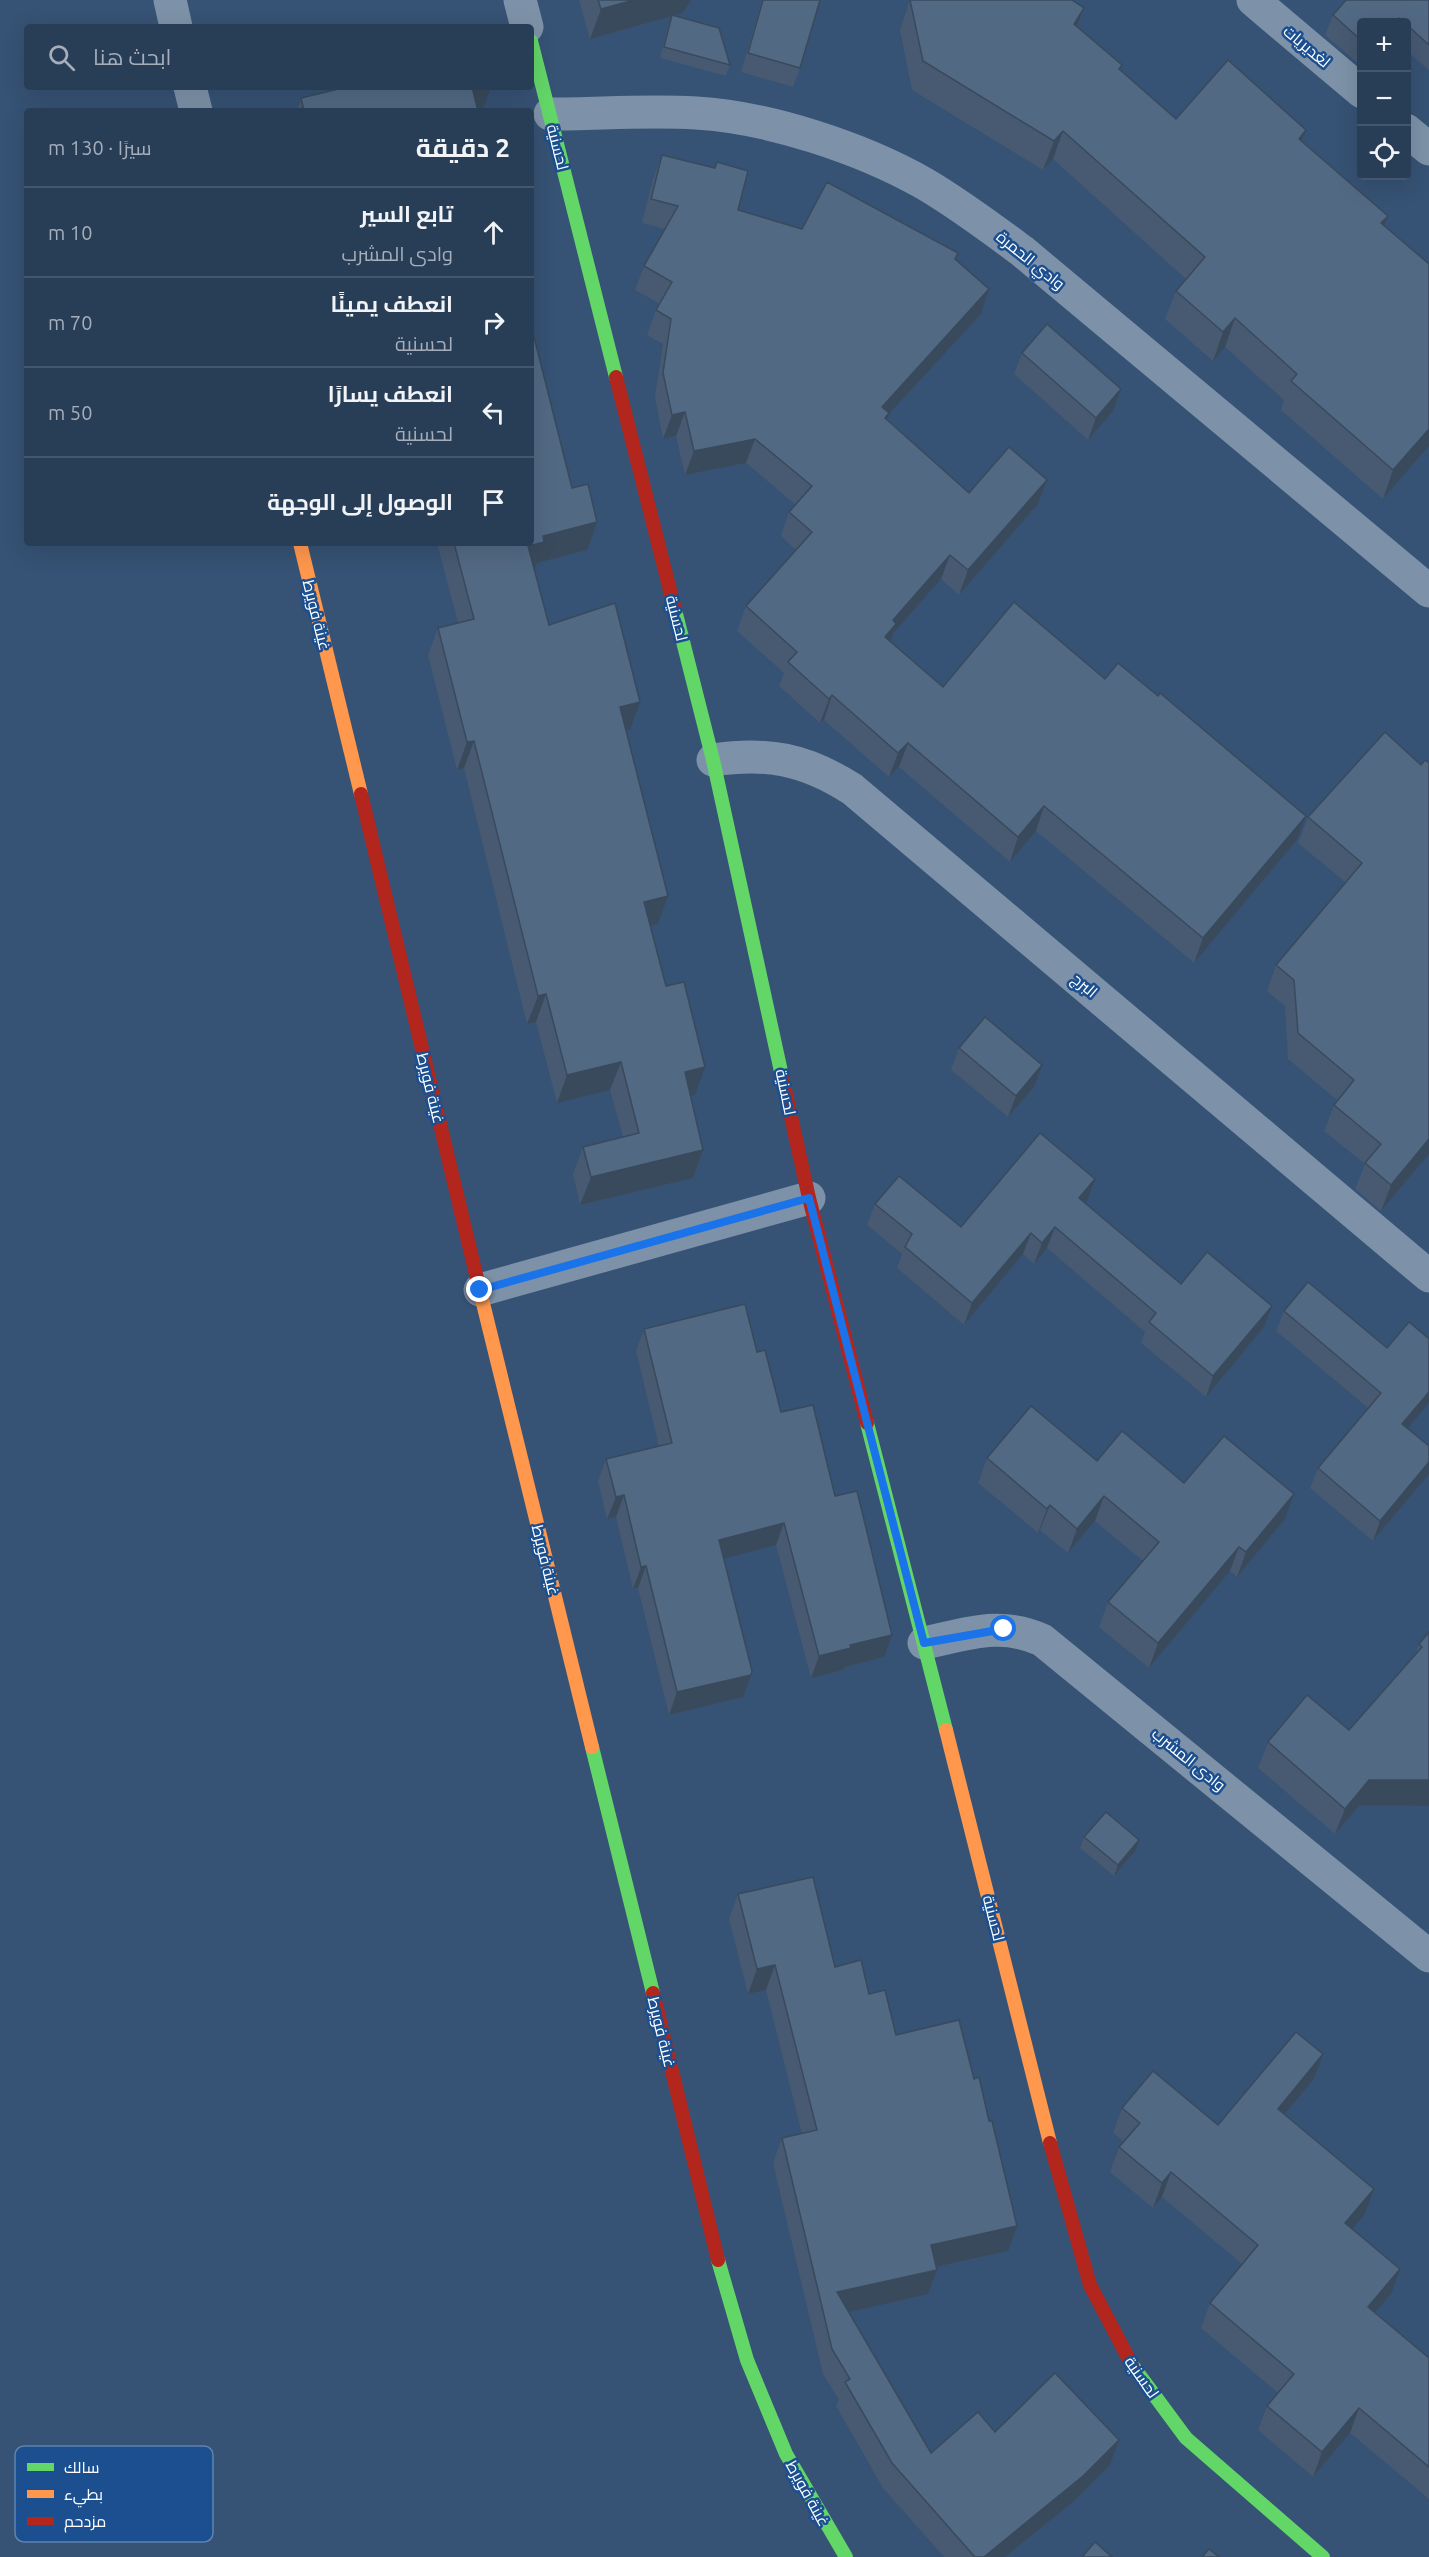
<!DOCTYPE html>
<html lang="ar">
<meta charset="utf-8">
<style>
body{margin:0;font-family:Ubuntu,Cairo,sans-serif;background:#344961;color:#f1f3f6;direction:rtl}
.controls{position:absolute;right:18px;top:18px;display:grid;overflow:hidden;border-radius:6px;box-shadow:0 6px 24px #0002}
.controls button{width:54px;height:54px;display:grid;place-items:center;padding:0;border:0;border-bottom:2px solid #44576d;background:#283e57;color:#f1f3f6;font:30px sans-serif}
.stop{position:absolute;width:18px;height:18px;margin:-14px;border:4px solid #1a73e8;border-radius:50%;background:#fff}
.stop.end{background:#1a73e8;border-color:#fff;box-shadow:0 2px 6px #0008}
.list{margin:0;padding:0;list-style:none}
h2{display:flex;justify-content:space-between;align-items:center;height:78px;margin:0;padding:0 24px;font-size:26px}
h2 small{font-size:20px;font-weight:400;color:#a5aeba}
.list li{display:grid;grid-template-columns:39px 1fr auto;gap:18px;align-items:center;box-sizing:border-box;height:90px;padding:0 24px;border-top:2px solid #44576d}
.list b{display:block;font-size:22px;white-space:nowrap}
.list p{margin:0;font-size:20px;white-space:nowrap;color:#a5aeba}
.list em{font-size:20px;font-style:normal;color:#a5aeba}
.icon{flex:none;width:33px;height:33px;fill:none;stroke:currentColor;stroke-width:2;stroke-linecap:round;stroke-linejoin:round}
.map{position:relative;flex:none;width:1429px;height:2557px;overflow:hidden;direction:ltr}
.search{position:absolute;background:#283e57;box-shadow:0 6px 24px #0002;left:24px;top:24px;width:510px;height:66px;display:flex;align-items:center;gap:15px;box-sizing:border-box;padding:0 21px;border-radius:6px;color:#a5aeba;font-size:22px}
.panel{position:absolute;background:#283e57;box-shadow:0 6px 24px #0002;left:24px;top:108px;width:510px;height:438px;border-radius:6px;direction:rtl}
.map>svg:first-child{display:block}
.lines{fill:none;stroke-linecap:round;stroke-linejoin:round}
.street{stroke:#7d92a8;stroke-width:33}
.fast{stroke:#63d668;stroke-width:14}
.slow{stroke:#ff974d;stroke-width:14}
.jam{stroke:#b3261e;stroke-width:14}
.wall{fill:#475a72}
.shaded-wall{fill:#394a5c}
.building{fill:#526984;stroke:#394a5c;stroke-width:1.5}
.route{stroke:#1a73e8;stroke-width:8}
.labels{text-anchor:middle;dominant-baseline:central;stroke-width:5;stroke-linejoin:round;paint-order:stroke}
.street-label{font-size:16px;fill:#fff;stroke:#1b4f8f}
.key{fill:#1b4f8f;stroke:#5f84b1;stroke-width:1.5}
.key-label{font-size:16px;fill:#fff}
</style>
<div class="map">
<svg width="1429" height="2557" viewBox="0 0 1429 2557">
<rect width="100%" height="100%" fill="#365274"/>
<g class="lines">
<g class="street">
<path d="M170 0 176 27"/>
<path d="M520 0 527 27"/>
<path d="M1253 0 1362 92"/>
<path d="M190 87 196 111"/>
<path d="M550 114C598 114 648 110 696 113 768 117 862 148 925 184 959 204 991 228 1022 251L1429 591"/>
<path d="M1406 130 1429 149"/>
<path d="M713 760C768 752 805 759 852 789L1429 1276"/>
<path d="M480 1290 809 1198"/>
<path d="M924 1643C968 1634 1000 1621 1042 1640L1429 1956"/>
</g>
<g class="fast">
<path d="M531 41 616 377"/>
<path d="M675 610 713 760 782 1076"/>
<path d="M867 1423 946 1730"/>
<path d="M592 1747 653 1993"/>
<path d="M718 2260 747 2360 786 2454 846 2557"/>
<path d="M1132 2365 1186 2438 1323 2557"/>
</g>
<g class="slow">
<path d="M300 543 361 794"/>
<path d="M480 1291 592 1747"/>
<path d="M946 1730 1050 2143"/>
</g>
<g class="jam">
<path d="M616 377 675 610"/>
<path d="M361 794 480 1291"/>
<path d="M782 1076 809 1198 867 1423"/>
<path d="M653 1993 718 2260"/>
<path d="M1050 2143 1090 2285 1132 2365"/>
</g>
</g>
<g class="wall">
<path d="M579 0H691L683 13 674 15 730 65 726 76 660 58 668 26 672 16 590 39Z"/>
<path d="M762 0H820L800 68 793 87 741 72Z"/>
<path d="M910 0H1072L1084 8 1078 27 1122 65 1120 70 1176 119 1306 130 1302 141 1384 226 1429 264V446L1383 499 1281 410 1284 400 1225 347 1213 361 1165 319 1176 291 1186 279 1053 159 1043 170 912 90 900 30Z"/>
<path d="M1429 0V70L1407 51V22H1362V67L1325 35 1333 15Z"/>
<path d="M338 87H491L483 110 478 111H297L301 98 337 89Z"/>
<path d="M662 155 715 168 717 162 738 210 802 229 958 253 956 260 989 289 981 314 889 414 887 419 969 493 1047 480 1038 504 959 595 941 579 893 634 890 641 943 687 1105 679 1158 696 1306 816 1297 840 1194 963 1036 831 1010 862 899 767 889 777 824 720 820 723 779 686 784 673 737 631 746 606 796 550 781 536 789 512 796 505 746 463 685 475 676 436 663 439 655 397 663 344 647 335 656 310 660 304 635 290 644 266 665 229 642 223 653 179Z"/>
<path d="M1022 353 1121 389 1113 411 1088 440 1014 374Z"/>
<path d="M437 543H531L587 550 537 563 534 570 549 625 630 730 626 731 668 896 658 924 650 926 695 1095 691 1096 703 1150 693 1178 580 1205 573 1174 583 1147 623 1137 610 1090 557 1103 536 1022 527 1024 464 768 457 770 428 655 438 628 458 623Z"/>
<path d="M1429 763V1154L1381 1211 1355 1189 1365 1164 1324 1131 1334 1105 1337 1100 1288 1059 1285 1006 1267 991 1276 965 1346 883 1298 843 1308 817 1421 765Z"/>
<path d="M959 1048 1034 1087 1008 1117 951 1070Z"/>
<path d="M1095 1179 1087 1201 1085 1203 1181 1284 1264 1327 1206 1397 1141 1343 1145 1332 1047 1248 1034 1264 1023 1254 964 1325 897 1268 902 1254 867 1225 875 1204 961 1227Z"/>
<path d="M1284 1311 1387 1348 1429 1339V1403L1408 1428 1429 1446V1474L1373 1541 1310 1488 1318 1468 1368 1408 1276 1331Z"/>
<path d="M644 1329 757 1352 781 1412 835 1496 884 1657 845 1667 843 1670 811 1678 776 1545 724 1558 743 1697 669 1715 638 1588 633 1589 616 1517 607 1519 598 1481 606 1459 659 1446 636 1351Z"/>
<path d="M987 1458 1097 1461 1184 1483 1294 1494 1285 1519 1237 1577 1230 1571 1149 1668 1099 1627 1108 1602 1143 1561 1095 1521 1068 1553 1040 1530 1038 1533 978 1483Z"/>
<path d="M1429 1632V1806L1360 1805 1335 1834 1258 1768 1268 1742 1349 1730 1415 1655 1419 1644Z"/>
<path d="M1084 1837 1135 1851 1114 1876 1080 1848Z"/>
<path d="M738 1894 869 1994 896 2035 1008 2251 936 2267 937 2270 928 2294 849 2312 931 2453 995 2432 1119 2440 1110 2465 1074 2501 1005 2557H944L883 2488 836 2406 839 2400 823 2374 773 2163 782 2138 802 2134 766 1990 748 1994 729 1919Z"/>
<path d="M1323 2054 1314 2079 1285 2114 1374 2189 1365 2214 1352 2229 1391 2294 1375 2312 1429 2358V2499L1350 2433 1313 2477 1258 2430 1267 2406 1278 2393 1201 2328 1210 2303 1242 2264 1162 2197 1153 2208 1110 2172 1119 2147 1124 2142 1113 2133 1122 2108 1218 2125Z"/>
</g>
<g class="shaded-wall">
<path d="M634 0H691L683 13 590 39 601 9Z"/>
<path d="M1084 8 1074 36V24Z"/>
<path d="M472 87H491L483 110 478 111Z"/>
<path d="M1306 130 1295 159 1299 139Z"/>
<path d="M1063 131 1053 159 1043 170 1054 141Z"/>
<path d="M1388 216 1377 244 1381 223Z"/>
<path d="M989 289 981 314 889 414 880 438 882 407Z"/>
<path d="M1235 318 1225 347 1213 361 1223 332Z"/>
<path d="M1121 389 1113 411 1088 440 1096 418Z"/>
<path d="M685 412 676 436 663 439 672 415Z"/>
<path d="M1429 429V446L1383 499 1393 470Z"/>
<path d="M755 439 746 463 685 475 694 451Z"/>
<path d="M1047 480 1038 504 959 595 968 570Z"/>
<path d="M597 522 587 550 537 563 534 570 528 546 543 536Z"/>
<path d="M950 555 941 579 893 634 888 648 885 637 893 620Z"/>
<path d="M832 695 824 720 820 723 829 699Z"/>
<path d="M640 702 630 730 610 735 620 707Z"/>
<path d="M474 741 464 768 457 770 467 742Z"/>
<path d="M908 743 899 767 889 777 898 753Z"/>
<path d="M1044 806 1036 831 1010 862 1018 837Z"/>
<path d="M1306 816 1297 840 1194 963 1203 938Z"/>
<path d="M668 896 658 924 634 930 644 902Z"/>
<path d="M546 994 536 1022 527 1024 538 996Z"/>
<path d="M621 1062 610 1090 557 1103 567 1075Z"/>
<path d="M1042 1065 1034 1087 1008 1117 1016 1096Z"/>
<path d="M705 1067 695 1095 675 1100 685 1072Z"/>
<path d="M1429 1139V1154L1381 1211 1391 1185Z"/>
<path d="M703 1150 693 1178 580 1205 591 1177Z"/>
<path d="M1095 1179 1087 1201 1071 1219 1079 1198Z"/>
<path d="M1055 1227 1047 1248 1034 1264 1042 1243Z"/>
<path d="M1031 1233 1023 1254 964 1325 972 1303Z"/>
<path d="M1272 1306 1264 1327 1206 1397 1213 1376Z"/>
<path d="M1429 1392V1403L1395 1444 1402 1424Z"/>
<path d="M1429 1462V1474L1373 1541 1380 1521Z"/>
<path d="M1294 1494 1285 1519 1237 1577 1246 1552Z"/>
<path d="M624 1495 616 1517 607 1519 616 1497Z"/>
<path d="M1104 1496 1095 1521 1068 1553 1077 1529Z"/>
<path d="M1050 1505 1040 1530 1038 1533 1047 1509Z"/>
<path d="M784 1523 776 1545 711 1562 719 1540Z"/>
<path d="M1239 1547 1230 1571 1149 1668 1158 1643Z"/>
<path d="M646 1566 638 1588 633 1589 641 1567Z"/>
<path d="M892 1635 884 1657 845 1667 843 1670 811 1678 819 1656 850 1645Z"/>
<path d="M751 1675 743 1697 669 1715 677 1692Z"/>
<path d="M1369 1780H1429V1806L1360 1805 1335 1834 1345 1809Z"/>
<path d="M1139 1840 1135 1851 1114 1876 1118 1865Z"/>
<path d="M775 1965 766 1990 748 1994 757 1969Z"/>
<path d="M1323 2054 1314 2079 1269 2133 1278 2109Z"/>
<path d="M1171 2172 1162 2197 1153 2208 1162 2183Z"/>
<path d="M1374 2189 1365 2214 1336 2248 1345 2223Z"/>
<path d="M1017 2226 1008 2251 922 2270 931 2245Z"/>
<path d="M1400 2269 1391 2294 1359 2331 1368 2307Z"/>
<path d="M937 2270 928 2294 828 2317 837 2292Z"/>
<path d="M1359 2408 1350 2433 1313 2477 1322 2452Z"/>
<path d="M1119 2440 1110 2465 1074 2501 1005 2557H984Z"/>
</g>
<g class="building">
<path d="M598 0H634L601 9Z"/>
<path d="M763 0H820L800 68 748 53Z"/>
<path d="M910 0H1072L1084 8 1074 24 1122 65 1119 69 1176 119 1228 60 1306 130 1299 139 1388 216 1381 223 1429 264V429L1393 470 1291 381 1297 374 1235 318 1223 332 1176 291 1205 257 1063 131 1054 141 923 61Z"/>
<path d="M1346 0H1429V45L1407 25V22H1404L1399 18 1395 22H1362V41L1333 15Z"/>
<path d="M672 15 719 28 730 65 664 47Z"/>
<path d="M339 87H473H472L478 111H304L301 98 339 89Z"/>
<path d="M662 155 715 168 717 162 748 171 738 210 802 229 827 182 958 253 955 259 989 289 882 407 889 413 885 418 969 493 1009 447 1047 480 968 570 950 555 893 620 896 624 885 637 943 687 1014 602 1105 679 1118 663 1158 696 1160 693 1306 816 1203 938 1044 806 1018 837 908 743 898 753 832 695 829 699 788 662 797 652 746 606 812 532 789 512 812 486 755 439 694 451 685 412 672 415 663 373 671 319 656 310 672 282 644 266 678 206 651 199Z"/>
<path d="M1047 324 1121 389 1096 418 1022 353Z"/>
<path d="M531 325 572 488 588 484 597 522 543 536 544 542 528 546 549 625 615 603 640 702 620 707 668 896 644 902 666 986 684 982 705 1067 685 1072 703 1150 591 1177 583 1147 639 1133 621 1062 567 1075 546 994 538 996 474 741 467 742 438 628 474 619 454 543H531Z"/>
<path d="M1385 732 1421 765 1425 760 1429 763V1139L1391 1185 1365 1163 1381 1144 1334 1105 1354 1080 1298 1033 1294 980 1276 965 1362 863 1308 817Z"/>
<path d="M985 1017 1042 1065 1016 1096 959 1048Z"/>
<path d="M1040 1133 1095 1179 1079 1198 1181 1284 1207 1252 1272 1306 1213 1376 1149 1322 1156 1313 1055 1227 1042 1243 1031 1233 972 1303 905 1247 912 1234 875 1204 899 1176 961 1227Z"/>
<path d="M1308 1282 1387 1348 1409 1322 1429 1339V1392L1402 1424 1429 1446V1462L1380 1521 1318 1468 1381 1393 1284 1311Z"/>
<path d="M745 1304 757 1352 765 1350 781 1412 813 1405 835 1496 857 1491 892 1635 850 1645 851 1648 819 1656 784 1523 719 1540 752 1671 751 1675 677 1692 646 1566 641 1567 624 1495 616 1497 606 1459 672 1443 644 1329Z"/>
<path d="M1031 1406 1097 1461 1122 1431 1184 1483 1224 1436 1294 1494 1246 1552 1239 1547 1158 1643 1108 1602 1159 1542 1104 1496 1077 1529 1050 1505 1047 1509 987 1458Z"/>
<path d="M1429 1632V1780H1369L1345 1809 1268 1742 1307 1695 1349 1730 1422 1647 1419 1644Z"/>
<path d="M1106 1812 1139 1840 1118 1865 1084 1837Z"/>
<path d="M813 1877 835 1967 861 1960 869 1994 885 1990 896 2035 959 2020 974 2079 979 2077 989 2121H992L1017 2226 931 2245 937 2270 837 2292 931 2453 978 2412 995 2432 1055 2373 1119 2440 1083 2476 984 2557H975L892 2463 845 2382 850 2379 832 2349 782 2138 817 2130 775 1965 757 1969 738 1894Z"/>
<path d="M1296 2032 1323 2054 1278 2109 1374 2189 1345 2223 1400 2269 1368 2307 1429 2358V2467L1359 2408 1322 2452 1267 2406 1294 2374 1210 2303 1258 2245 1171 2172 1162 2183 1119 2147 1140 2123 1122 2108 1153 2071 1218 2125Z"/>
<path d="M1095 2542 1112 2557H1082Z"/>
<path d="M1209 2549 1219 2557H1202Z"/>
</g>
<g class="lines">
<path class="route" d="M480 1290 809 1198 924 1643 1004 1629"/>
</g>
<g class="labels">
<g class="street-label">
<text transform="translate(1307 46) rotate(40)">لغديريات</text>
<text transform="translate(558 147) rotate(76)">لحسنية</text>
<text transform="translate(1031 260) rotate(39)">وادي الحمرة</text>
<text transform="translate(317 615) rotate(76)">غينة فويرط</text>
<text transform="translate(677 618) rotate(76)">لحسنية</text>
<text transform="translate(1085 985) rotate(40)">البرج</text>
<text transform="translate(431 1088) rotate(76)">غينة فويرط</text>
<text transform="translate(786 1092) rotate(78)">لحسنية</text>
<text transform="translate(546 1560) rotate(76)">غينة فويرط</text>
<text transform="translate(1189 1759) rotate(39)">وادى المشرب</text>
<text transform="translate(994 1918) rotate(76)">لحسنية</text>
<text transform="translate(662 2032) rotate(76)">غينة فويرط</text>
<text transform="translate(1142 2377) rotate(55)">لحسنية</text>
<text transform="translate(808 2493) rotate(61)">غينة فويرط</text>
</g>
</g>
<rect x="15" y="2446" width="198" height="96" rx="9" class="key"/>
<rect x="27" y="2463" width="27" height="8" fill="#63d668"/>
<rect x="27" y="2490" width="27" height="8" fill="#ff974d"/>
<rect x="27" y="2517" width="27" height="8" fill="#b3261e"/>
<g class="key-label">
<text x="64" y="2473">سالك</text>
<text x="64" y="2500">بطيء</text>
<text x="64" y="2527">مزدحم</text>
</g>
</svg>
<div class="controls">
<button>+</button>
<button>−</button>
<button><svg class="icon" aria-label="locate" viewBox="0 0 24 24"><circle cx="12" cy="12" r="6"/><path d="M12 2v4M12 18v4M2 12h4M18 12h4"/></svg></button>
</div>
<div class="stop" style="left:1004px;top:1629px"></div>
<div class="stop end" style="left:480px;top:1290px"></div>
<div class="search"><svg class="icon" aria-label="search" viewBox="0 0 24 24"><circle cx="10" cy="10" r="6"/><path d="M15 15l6 6"/></svg>ابحث هنا</div>
<section class="panel">
<h2>2 دقيقة<small>سيرًا · 130 m</small></h2>
<ul class="list">
<li><svg class="icon" aria-label="ahead" viewBox="0 0 24 24"><path d="M12 20V5M6 11l6-6 6 6"/></svg><div><b>تابع السير</b><p>وادى المشرب</p></div><em>10 m</em></li>
<li><svg class="icon" aria-label="right" viewBox="0 0 24 24"><path d="M7 20v-9h11M14 6l5 5-5 5"/></svg><div><b>انعطف يمينًا</b><p>لحسنية</p></div><em>70 m</em></li>
<li><svg class="icon" aria-label="left" viewBox="0 0 24 24"><path d="M17 20v-9H6M10 6l-5 5 5 5"/></svg><div><b>انعطف يسارًا</b><p>لحسنية</p></div><em>50 m</em></li>
<li><svg class="icon" aria-label="arrive" viewBox="0 0 24 24"><path d="M6 21V4h12l-3 4 3 4H6"/></svg><div><b>الوصول إلى الوجهة</b></div></li>
</ul>
</section>
</div>
